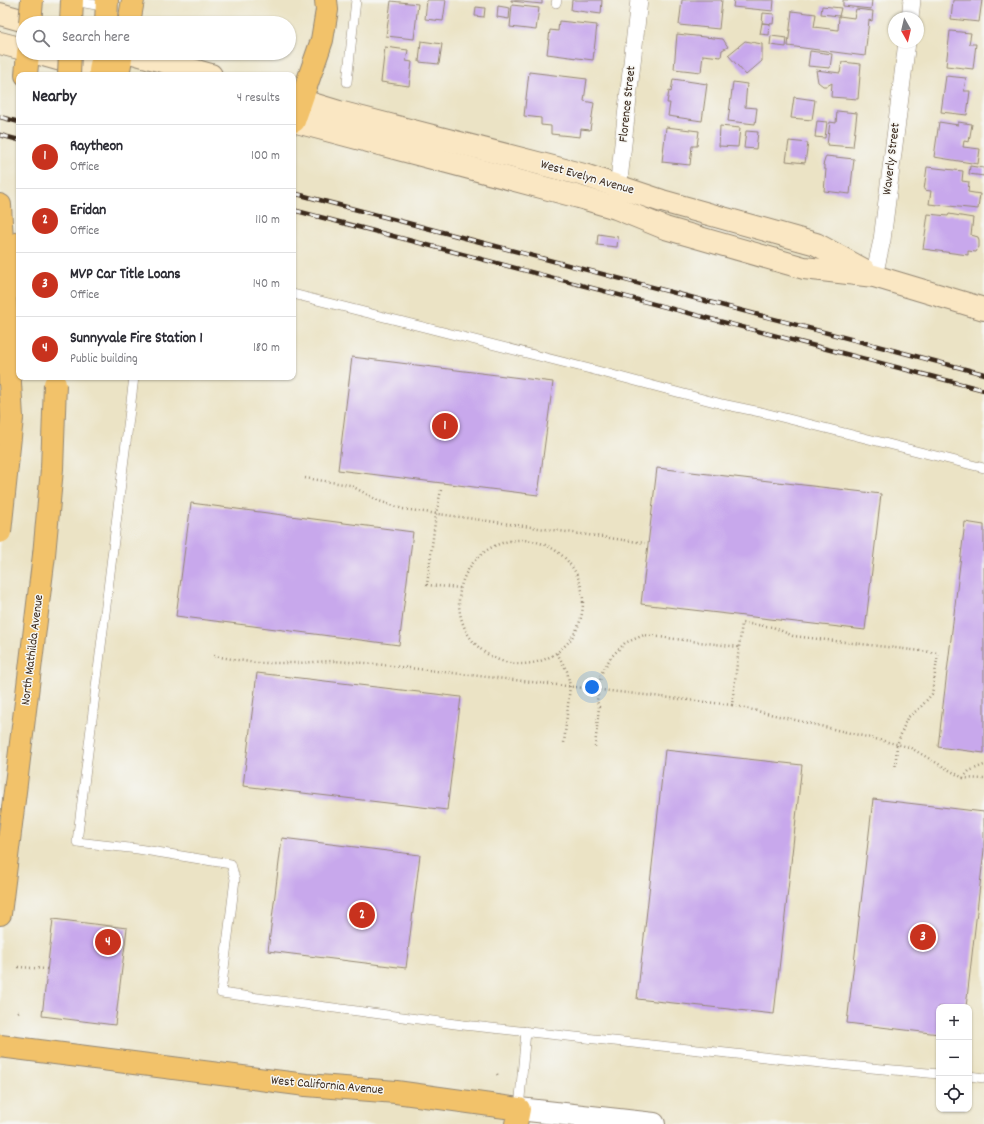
<!DOCTYPE html>
<meta charset="utf-8">
<style>
body{margin:0;font-family:Dekko,sans-serif;background:#f2f2f3;color:#2b2b33}
.controls{position:absolute;right:12px;bottom:12px;display:grid;overflow:hidden;border-radius:8px;box-shadow:0 1px 3px #0004}
.controls button{width:36px;height:36px;display:grid;place-items:center;padding:0;border:0;border-bottom:1px solid #e1e1e2;background:#fff;color:#2b2b33;font:20px sans-serif}
.compass{position:absolute;left:888px;top:12px;width:36px;height:36px;border-radius:50%;background:#fff;box-shadow:0 1px 3px #0004;rotate:172deg}
.you{position:absolute;left:592px;top:687px;width:14px;height:14px;margin:-10px;border:3px solid #fff;border-radius:50%;background:#1a73e8;box-shadow:0 0 0 6px #1a73e833}
.badge{display:grid;place-items:center;width:26px;height:26px;border-radius:50%;background:#c8321e;color:#fff;font-size:13px;font-weight:700}
.pin{position:absolute;translate:-50% -50%;border:2px solid #fff;box-shadow:0 1px 4px #0006}
.list{margin:0;padding:0;list-style:none}
h2{display:flex;justify-content:space-between;align-items:center;height:52px;margin:0;padding:0 16px;font-size:17px}
h2 small{font-size:13px;font-weight:400;color:#7c7c81}
.list li{display:grid;grid-template-columns:26px 1fr auto;gap:12px;align-items:center;box-sizing:border-box;height:64px;padding:0 16px;border-top:1px solid #e1e1e2}
.list b{display:block;font-size:15px;white-space:nowrap}
.list p{margin:0;font-size:13px;white-space:nowrap;color:#7c7c81}
.list em{font-size:13px;font-style:normal;color:#7c7c81}
.icon{flex:none;width:22px;height:22px;fill:none;stroke:currentColor;stroke-width:2;stroke-linecap:round;stroke-linejoin:round}
.map{position:relative;flex:none;width:984px;height:1124px;overflow:hidden}
.search{position:absolute;background:#fff;box-shadow:0 1px 3px #0004;left:16px;top:16px;width:280px;height:44px;display:flex;align-items:center;gap:10px;box-sizing:border-box;padding:0 14px;border-radius:22px;color:#7c7c81;font-size:15px}
.panel{position:absolute;background:#fff;box-shadow:0 1px 3px #0004;left:16px;top:72px;width:280px;height:308px;border-radius:8px}
.map>svg:first-child{display:block}
.building{fill:#c8a8ec}
.lines{fill:none;stroke-linecap:round;stroke-linejoin:round}
.service-casing{stroke:#938672;stroke-width:10}
.minor-casing{stroke:#938672;stroke-width:18}
.tertiary-casing{stroke:#938672;stroke-width:24}
.secondary-casing{stroke:#938672;stroke-width:24}
.primary-casing{stroke:#938672;stroke-width:24}
.path{stroke:#938672;stroke-width:2.5;stroke-dasharray:1 3;stroke-linecap:butt}
.service{stroke:#fff;stroke-width:9}
.minor{stroke:#fff;stroke-width:17}
.tertiary{stroke:#fff;stroke-width:22}
.secondary{stroke:#fae7c3;stroke-width:22}
.primary{stroke:#f2c26a;stroke-width:22}
.rail-casing{stroke:#3b2a1e;stroke-width:4.5}
.rail{stroke:#f6f6f2;stroke-width:3;stroke-dasharray:9;stroke-linecap:butt}
.primary-bridge-casing{stroke:#938672;stroke-width:24;stroke-linecap:butt}
.primary-bridge{stroke:#f2c26a;stroke-width:22}
.labels{text-anchor:middle;dominant-baseline:central;stroke-width:3;stroke-linejoin:round;paint-order:stroke}
.street-label{font-size:13px;fill:#3b2a1e;stroke:#f6f6f2}
</style>
<div class="map">
<svg width="984" height="1124" viewBox="0 0 984 1124">
<rect width="100%" height="100%" fill="#f6f6f2"/>
<filter id="ink" filterUnits="userSpaceOnUse"><feTurbulence type="fractalNoise" baseFrequency=".025" numOctaves="2"/><feDisplacementMap in="SourceGraphic" scale="8" xChannelSelector="R" yChannelSelector="G"/><feConvolveMatrix kernelMatrix="1 2 1 2 8 2 1 2 1" color-interpolation-filters="sRGB"/></filter>
<filter id="wash" filterUnits="userSpaceOnUse"><feTurbulence type="fractalNoise" baseFrequency=".012" numOctaves="4" result="noise"/><feDisplacementMap in="SourceGraphic" scale="16" xChannelSelector="R" yChannelSelector="G"/><feGaussianBlur stdDeviation="0.9" result="paint"/><feColorMatrix in="noise" values="0 0 0 0 0 0 0 0 0 0 0 0 0 0 0 0 0 1.4 0 .05"/><feComposite in="paint" operator="in"/></filter>
<g filter="url(#wash)">
<rect width="100%" height="100%" fill="#ebe3c5"/>
<g id="blocks">
<g class="building">
<path d="M427 0H446L443 21 425 19Z"/>
<path d="M511 0H542V4L511 1Z"/>
<path d="M572 0H602L601 14 571 10Z"/>
<path d="M682 0H722L719 29 679 25Z"/>
<path d="M734 0H774L773 11 733 7Z"/>
<path d="M843 0H872L871 9 843 6Z"/>
<path d="M953 0H982L979 22 951 19Z"/>
<path d="M391 1 418 4 414 39 386 36Z"/>
<path d="M512 5 539 8 536 30 510 27Z"/>
<path d="M498 6 510 8 509 19 497 17Z"/>
<path d="M822 6 841 8 839 16 821 14Z"/>
<path d="M476 7 485 8 484 17 475 16Z"/>
<path d="M856 9 873 11 872 21 869 20 865 56 788 46 792 11 816 14 814 27 838 30 839 16 854 18Z"/>
<path d="M763 13 774 14 773 24 762 23Z"/>
<path d="M559 21 597 25 593 60 547 54 550 30 558 31Z"/>
<path d="M762 23 770 24 769 35 760 34Z"/>
<path d="M950 31 971 33 969 44H976L973 69 946 66Z"/>
<path d="M677 34 723 39 728 47 722 50 721 57 703 55 701 72 674 69Z"/>
<path d="M771 36 787 38 786 47 770 45Z"/>
<path d="M421 41 442 44 439 64 419 62Z"/>
<path d="M745 41 762 44V61L746 75 728 55Z"/>
<path d="M385 47 408 50 406 61 412 62 409 86 381 82Z"/>
<path d="M810 51 832 54 830 68 808 66Z"/>
<path d="M842 62 861 64 858 99 831 97 832 83 827 86H823L818 82 816 70 840 73Z"/>
<path d="M529 72 587 79 584 101 594 103 590 130 581 129 580 137 551 134V126L541 125V118L524 116Z"/>
<path d="M946 76 966 78 964 91H970L967 115 941 112Z"/>
<path d="M673 79 707 84 702 121 668 116 670 103H667L669 91 671 92Z"/>
<path d="M733 82 747 84 745 107 757 108 755 124 728 121Z"/>
<path d="M794 97 815 100 812 120 791 118Z"/>
<path d="M837 111 857 113 853 147 827 145 830 122 836 123Z"/>
<path d="M817 121 827 122 825 138 815 137Z"/>
<path d="M939 122 958 125V122L972 124 969 142 964 141 963 147 980 149 978 164 934 157Z"/>
<path d="M720 126 740 128 738 147 719 146Z"/>
<path d="M666 127 699 131 697 146H692L690 165 662 162Z"/>
<path d="M746 131 758 132 756 149 744 148Z"/>
<path d="M789 141 808 143 805 163 786 161Z"/>
<path d="M826 156 854 159 850 194 824 191 826 169H824V165H823Z"/>
<path d="M970 166 984 168V176L969 174Z"/>
<path d="M927 167 963 171 962 181 969 182 968 192 980 194 978 209 929 204 931 191 924 190Z"/>
<path d="M928 214 948 216 949 214 973 218 971 235 978 237 979 241V247L976 252 968 251V255L923 249Z"/>
<path d="M598 234 618 237 617 247 597 245Z"/>
<path d="M352 357 553 382 538 495 338 470Z"/>
<path d="M657 468 881 494 865 630 641 604Z"/>
<path d="M191 503 413 532 399 645 176 616Z"/>
<path d="M965 522 984 525V753L938 747Z"/>
<path d="M257 673 461 697 447 810 243 786Z"/>
<path d="M665 750 802 765 774 1014 637 999Z"/>
<path d="M873 799 984 812V850L966 1007H939V1034L847 1023Z"/>
<path d="M282 838 420 855 406 968 268 951Z"/>
<path d="M53 919 127 928 115 1025 42 1016Z"/>
</g>
</g>
</g>
<g filter="url(#ink)">
<use href="#blocks" fill-opacity="0" stroke="#938672" stroke-width="1"/>
<g class="lines">
<defs>
<g id="service">
<path d="M74 1 107 7"/>
<path d="M556 3 557 0"/>
<path d="M347 82 356 0"/>
<path d="M293 294 594 370 722 404 765 413 984 468"/>
<path d="M134 377 77 842 138 849 231 864 235 879 221 993 463 1025 849 1066 939 1074"/>
<path d="M969 1076 984 1078"/>
<path d="M519 1109 526 1031"/>
</g>
<g id="minor">
<path d="M910 18 912 0"/>
<path d="M617 198 639 0"/>
<path d="M874 276 882 240 907 42"/>
</g>
<path id="tertiary" d="M519 1109 654 1124"/>
<g id="secondary">
<path d="M0 14 32 23"/>
<path d="M0 43 23 49"/>
<path d="M36 53 114 75"/>
<path d="M133 53 211 75"/>
<path d="M293 98 339 112 584 175 662 201 816 244 864 270"/>
<path d="M293 121 579 197 616 208 665 228 804 268 874 276 984 309"/>
</g>
<g id="primary">
<path d="M71 23 72 0"/>
<path d="M106 23 107 0"/>
<path d="M129 23 133 0"/>
<path d="M100 71 103 53"/>
<path d="M26 75 28 53"/>
<path d="M118 75 122 53"/>
<path d="M294 121 322 40 327 10 326 0"/>
<path d="M0 205 12 418"/>
<path d="M17 287 19 243"/>
<path d="M0 914 44 555"/>
<path d="M0 1046 306 1085 396 1092 519 1109 516 1124"/>
</g>
</defs>
<use href="#service" class="service-casing"/>
<use href="#minor" class="minor-casing"/>
<use href="#tertiary" class="tertiary-casing"/>
<use href="#secondary" class="secondary-casing"/>
<use href="#primary" class="primary-casing"/>
<g class="path">
<path d="M305 478 350 485 379 501 403 509 645 543"/>
<path d="M441 490 436 514 427 585 460 588"/>
<circle cx="521" cy="602" r="62"/>
<path d="M557 653 567 671 570 686 564 743"/>
<path d="M214 656 256 663H298L332 661 366 663 732 705 742 623 773 627 793 636 938 653 932 694 920 708 907 718 897 745 895 772"/>
<path d="M732 705 909 747 963 778 984 779"/>
<path d="M595 747 599 707 597 701 601 674 611 657 625 643 644 635 739 647"/>
<path d="M963 778 969 771 984 765"/>
<path d="M18 967 47 969"/>
<path d="M18 1012 21 1010"/>
<path d="M497 1074 499 1077"/>
</g>
<use href="#service" class="service"/>
<use href="#minor" class="minor"/>
<use href="#tertiary" class="tertiary"/>
<use href="#secondary" class="secondary"/>
<use href="#primary" class="primary"/>
<defs>
<g id="rail">
<path d="M0 117 19 122"/>
<path d="M0 135 19 140"/>
<path d="M293 193 984 374"/>
<path d="M293 210 984 390"/>
</g>
</defs>
<use href="#rail" class="rail-casing"/>
<use href="#rail" class="rail"/>
<defs>
<g id="primary-bridge">
<path d="M30 23 32 0"/>
<path d="M69 75 70 53"/>
<path d="M0 532 12 418"/>
<path d="M44 555 52 469 55 384"/>
</g>
</defs>
<use href="#primary-bridge" class="primary-bridge-casing"/>
<use href="#primary-bridge" class="primary-bridge"/>
</g>
</g>
<g class="labels">
<g class="street-label">
<text transform="translate(628 104) rotate(-84)">Florence Street</text>
<text transform="translate(892 159) rotate(-83)">Waverly Street</text>
<text transform="translate(587 178) rotate(16)">West Evelyn Avenue</text>
<text transform="translate(33 650) rotate(-83)">North Mathilda Avenue</text>
<text transform="translate(327 1086) rotate(5)">West California Avenue</text>
</g>
</g>
</svg>
<div class="controls">
<button>+</button>
<button>−</button>
<button><svg class="icon" aria-label="locate" viewBox="0 0 24 24"><circle cx="12" cy="12" r="6"/><path d="M12 2v4M12 18v4M2 12h4M18 12h4"/></svg></button>
</div>
<svg class="compass" viewBox="-18 -18 36 36"><path d="M0-13l5 13h-10z" fill="#e53935"/><path d="M0 13l5-13h-10z" fill="#7c7c81"/></svg>
<div class="you"></div>
<div class="pin badge" style="left:445px;top:426px">1</div>
<div class="pin badge" style="left:362px;top:915px">2</div>
<div class="pin badge" style="left:923px;top:937px">3</div>
<div class="pin badge" style="left:108px;top:942px">4</div>
<div class="search"><svg class="icon" aria-label="search" viewBox="0 0 24 24"><circle cx="10" cy="10" r="6"/><path d="M15 15l6 6"/></svg>Search here</div>
<section class="panel">
<h2>Nearby<small>4 results</small></h2>
<ul class="list">
<li><span class="badge">1</span><div><b>Raytheon</b><p>Office</p></div><em>100 m</em></li>
<li><span class="badge">2</span><div><b>Eridan</b><p>Office</p></div><em>110 m</em></li>
<li><span class="badge">3</span><div><b>MVP Car Title Loans</b><p>Office</p></div><em>140 m</em></li>
<li><span class="badge">4</span><div><b>Sunnyvale Fire Station 1</b><p>Public building</p></div><em>180 m</em></li>
</ul>
</section>
</div>
